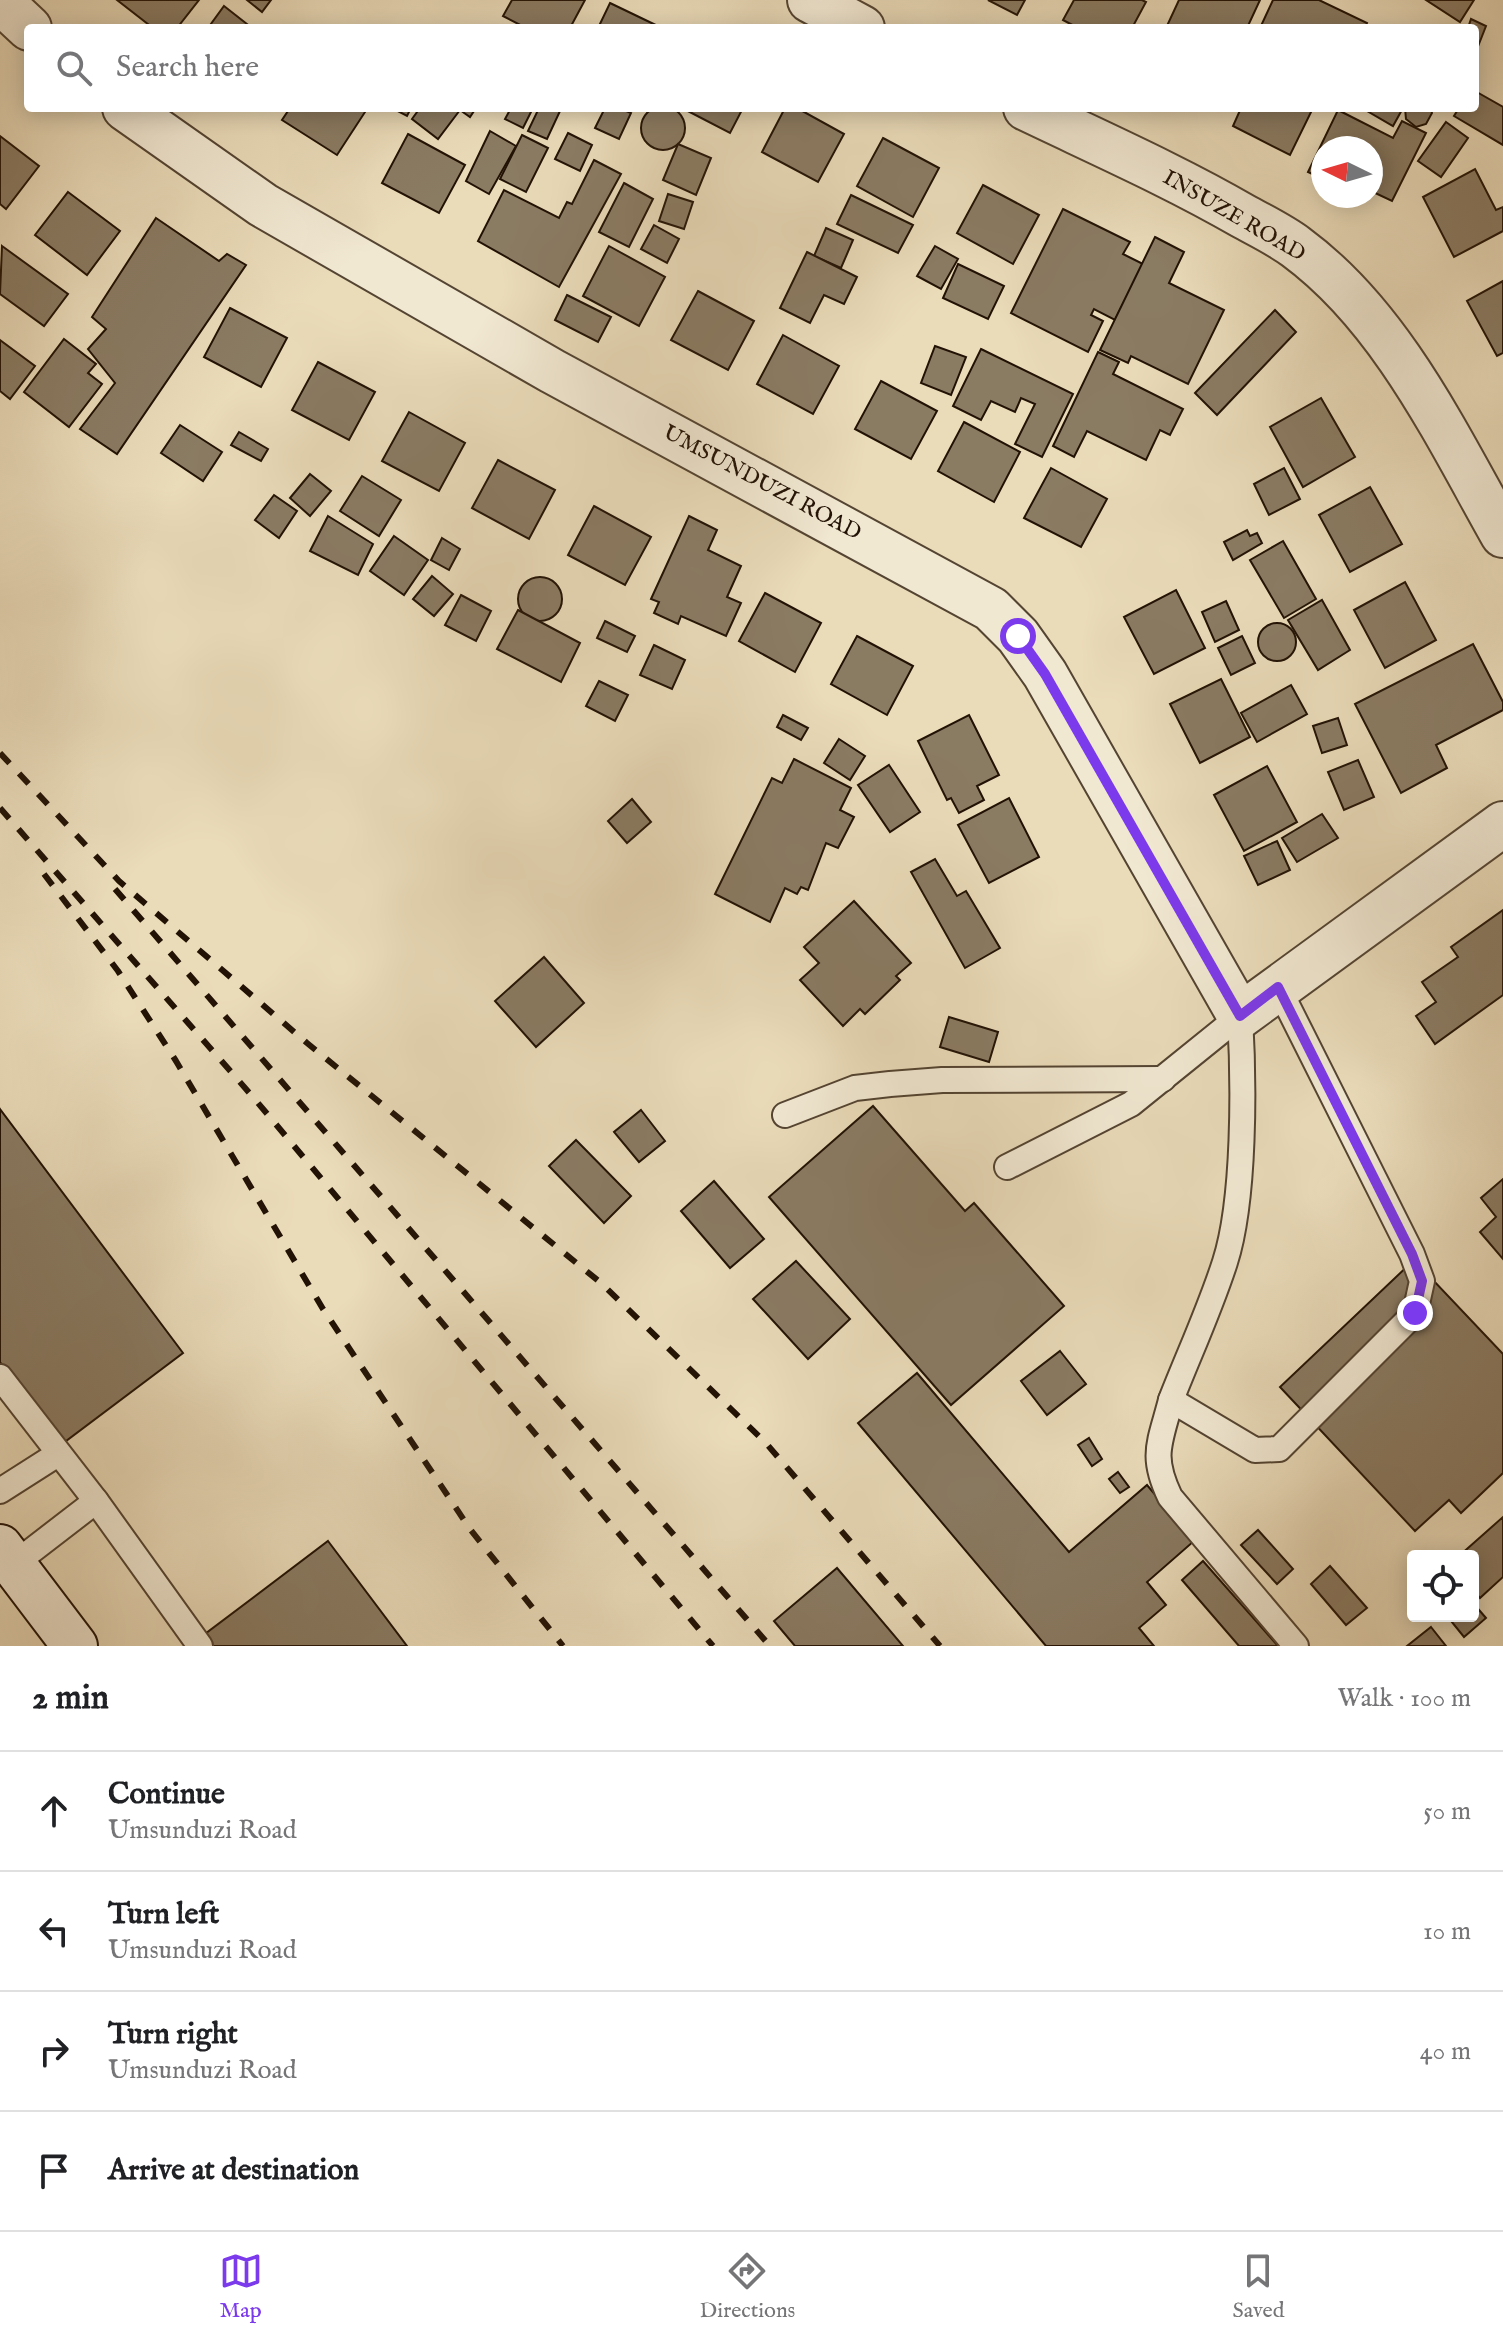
<!DOCTYPE html>
<meta charset="utf-8">
<style>
body{margin:0;font-family:"IM FELL English",serif;background:#f6f6f6;color:#202124}
.controls{position:absolute;right:24px;bottom:24px;display:grid;overflow:hidden;border-radius:8px;box-shadow:0 4px 20px #0003}
.controls button{width:72px;height:72px;display:grid;place-items:center;padding:0;border:0;border-bottom:2px solid #e0e0e0;background:#fff;color:#202124;font:40px sans-serif}
.compass{position:absolute;left:1311px;top:136px;width:72px;height:72px;border-radius:50%;background:#fff;box-shadow:0 4px 20px #0003;rotate:275deg}
.stop{position:absolute;width:24px;height:24px;margin:-18px;border:6px solid #7c3aed;border-radius:50%;background:#fff}
.stop.end{background:#7c3aed;border-color:#fff;box-shadow:0 2px 8px #0008}
.list{margin:0;padding:0;list-style:none}
h2{display:flex;justify-content:space-between;align-items:center;height:104px;margin:0;padding:0 32px;font-size:34px}
h2 small{font-size:26px;font-weight:400;color:#757577}
.list li{display:grid;grid-template-columns:52px 1fr auto;gap:24px;align-items:center;box-sizing:border-box;height:120px;padding:0 32px;border-top:2px solid #e0e0e0}
.list b{display:block;font-size:30px;white-space:nowrap}
.list p{margin:0;font-size:26px;white-space:nowrap;color:#757577}
.list em{font-size:26px;font-style:normal;color:#757577}
.icon{flex:none;width:44px;height:44px;fill:none;stroke:currentColor;stroke-width:2;stroke-linecap:round;stroke-linejoin:round}
.map{position:relative;flex:none;width:1503px;height:1646px;overflow:hidden}
.search{position:absolute;background:#fff;box-shadow:0 4px 20px #0003;left:24px;right:24px;top:24px;height:88px;display:flex;align-items:center;gap:20px;box-sizing:border-box;padding:0 28px;border-radius:8px;color:#757577;font-size:30px}
.sheet{height:584px;background:#fff}
nav{display:flex;justify-content:space-around;align-items:center;box-sizing:border-box;height:112px;border-top:2px solid #e0e0e0;background:#fff;font-size:22px;color:#757577}
nav a{display:grid;justify-items:center;gap:4px}
nav .on{color:#7c3aed}
.map>svg:first-child{display:block}
.building{fill:#8a7b63;stroke:#221205;stroke-width:2}
.lines{fill:none;stroke-linecap:round;stroke-linejoin:round}
.lane-casing{stroke:#544432;stroke-width:28}
.street-casing{stroke:#544432;stroke-width:48}
.secondary-casing{stroke:#221205;stroke-width:48}
.lane{stroke:#f1e8d2;stroke-width:24}
.street{stroke:#f1e8d2;stroke-width:44}
.secondary{stroke:#f1e8d2;stroke-width:44}
.rail{stroke:#221205;stroke-width:6;stroke-dasharray:14 14;stroke-linecap:butt}
.route{stroke:#7c3aed;stroke-width:10}
.labels{text-anchor:middle;dominant-baseline:central;stroke-width:6;stroke-linejoin:round;paint-order:stroke}
.street-label{font-size:22px;fill:#221205;stroke:#f1e8d2}
</style>
<div class="map">
<svg width="1503" height="1646" viewBox="0 0 1503 1646">
<rect width="100%" height="100%" fill="#eadbb9"/>
<filter id="stains"><feTurbulence type="fractalNoise" baseFrequency=".0025" numOctaves="4"/><feColorMatrix values="0 0 0 0 .2 0 0 0 0 .09 0 0 0 0 .02 0 0 0 .5 -.17"/></filter>
<radialGradient id="worn" r=".72"><stop offset=".6" stop-color="#630" stop-opacity="0"/><stop offset="1" stop-color="#630" stop-opacity=".3"/></radialGradient>
<g class="building">
<path d="M117 0H199L177 28H153Z"/>
<path d="M247 0H271L262 12Z"/>
<path d="M512 0H585L570 28H526L503 16Z"/>
<path d="M988 0H1025L1017 15Z"/>
<path d="M1074 0H1142L1146 2 1132 28H1078L1063 20Z"/>
<path d="M1179 0H1260L1247 28H1166Z"/>
<path d="M1273 0H1319L1367 23 1365 28H1260Z"/>
<path d="M1426 0H1474L1460 22Z"/>
<path d="M610 3 662 28H598Z"/>
<path d="M224 6 252 28H208Z"/>
<path d="M1471 19 1486 26 1477 49 1475 28H1468Z"/>
<path d="M1475 91 1503 107V145L1454 116 1459 108H1475Z"/>
<circle cx="663" cy="128" r="22"/>
<path d="M290 108H366L367 109 337 155 282 120Z"/>
<path d="M392 108H411L407 116Z"/>
<path d="M420 108H476L470 117 460 110 438 139 412 119Z"/>
<path d="M511 108H533L523 128 505 119Z"/>
<path d="M539 108 560 111 547 139 528 131Z"/>
<path d="M605 108H619L631 113 619 139 595 128Z"/>
<path d="M682 108H743L730 133Z"/>
<path d="M785 108H797L844 134 818 182 762 152Z"/>
<path d="M1241 108H1313L1290 155 1233 126Z"/>
<path d="M1362 108H1403L1393 126Z"/>
<path d="M1405 108H1430L1432 113 1426 124 1416 127 1406 119Z"/>
<path d="M1338 110 1393 138 1402 121 1426 133 1392 201 1371 191V148H1323V179L1308 172Z"/>
<path d="M1446 122 1468 138 1441 177 1418 161Z"/>
<path d="M490 131 516 146 489 194 466 181Z"/>
<path d="M568 133 592 145 580 171 555 159Z"/>
<path d="M408 134 465 165 439 213 382 183Z"/>
<path d="M522 135 548 148 526 192 500 179Z"/>
<path d="M0 136 39 166 6 209 0 204Z"/>
<path d="M883 138 939 168 913 217 857 186Z"/>
<path d="M678 144 711 158 696 195 663 180Z"/>
<path d="M594 160 621 174 559 287 478 241 504 190 559 218 567 202 572 204Z"/>
<path d="M1475 169 1496 210 1503 207V231L1454 257 1423 197Z"/>
<path d="M624 183 653 199 629 247 599 232Z"/>
<path d="M983 185 1039 215 1013 264 957 233Z"/>
<path d="M68 192 120 231 87 275 35 235Z"/>
<path d="M668 194 693 202 684 229 659 221Z"/>
<path d="M851 195 913 225 898 253 837 224Z"/>
<path d="M1063 209 1130 242 1123 254 1143 264 1115 320 1094 309 1091 315 1103 321 1088 352 1011 313Z"/>
<path d="M156 218 219 261 227 254 246 265 117 454 80 429 115 383 88 349 106 329 92 317Z"/>
<path d="M654 225 679 239 667 263 641 249Z"/>
<path d="M826 228 853 240 841 268 814 256Z"/>
<path d="M1155 237 1184 252 1169 283 1224 310 1188 384 1131 356 1128 363 1100 350Z"/>
<path d="M2 246 68 294 44 326 0 294Z"/>
<path d="M609 246 665 277 639 326 583 296Z"/>
<path d="M935 246 958 259 941 289 917 276Z"/>
<path d="M807 252 857 277 844 304 824 295 810 323 780 308Z"/>
<path d="M958 264 1004 286 988 319 943 298Z"/>
<path d="M1503 281V353L1497 356 1467 301Z"/>
<path d="M698 291 754 321 728 370 671 340Z"/>
<path d="M567 295 611 317 598 342 555 320Z"/>
<path d="M230 308 287 338 261 387 204 357Z"/>
<path d="M1275 310 1296 332 1217 415 1195 393Z"/>
<path d="M783 335 839 366 813 414 757 384Z"/>
<path d="M64 339 96 364 88 373 102 384 69 427 24 392Z"/>
<path d="M0 340 35 366 10 399 0 391Z"/>
<path d="M935 346 966 357 951 395 921 383Z"/>
<path d="M981 349 1073 394 1042 457 1015 444 1035 404 1021 398 1015 412 991 401 981 420 953 406Z"/>
<path d="M1098 352 1119 362 1113 374 1183 409 1170 435 1160 430 1146 460 1087 431 1074 457 1053 446Z"/>
<path d="M318 362 375 392 349 440 292 410Z"/>
<path d="M881 381 937 411 911 459 855 429Z"/>
<path d="M1321 398 1355 457 1303 487 1270 427Z"/>
<path d="M409 412 465 443 439 491 382 461Z"/>
<path d="M964 422 1020 452 994 502 938 471Z"/>
<path d="M180 425 222 452 203 481 161 453Z"/>
<path d="M239 432 268 449 261 461 231 445Z"/>
<path d="M498 460 555 490 529 539 472 508Z"/>
<path d="M1051 468 1107 499 1081 547 1024 518Z"/>
<path d="M1284 468 1300 499 1269 515 1254 484Z"/>
<path d="M310 474 331 491 310 516 290 498Z"/>
<path d="M362 476 401 500 379 536 340 511Z"/>
<path d="M1370 487 1402 544 1350 572 1319 515Z"/>
<path d="M274 495 297 511 279 538 255 520Z"/>
<path d="M594 506 651 537 625 585 568 555Z"/>
<path d="M328 516 373 544 358 575 310 551Z"/>
<path d="M689 516 717 530 708 550 741 566 727 597 741 603 726 636 681 616 678 624 654 613 659 602 651 599Z"/>
<path d="M1247 530 1250 536 1257 533 1262 543 1233 560 1224 542Z"/>
<path d="M394 536 428 560 404 595 370 571Z"/>
<path d="M442 538 460 549 449 570 431 560Z"/>
<path d="M1283 541 1316 599 1284 618 1250 560Z"/>
<path d="M432 576 453 594 434 616 413 599Z"/>
<circle cx="540" cy="599" r="22"/>
<path d="M1405 582 1436 640 1385 668 1354 610Z"/>
<path d="M1176 590 1205 648 1154 674 1124 617Z"/>
<path d="M765 593 821 623 795 672 739 641Z"/>
<path d="M461 595 491 611 476 641 445 625Z"/>
<path d="M1322 600 1350 650 1318 670 1288 620Z"/>
<path d="M1226 601 1239 630 1215 642 1202 612Z"/>
<path d="M518 610 580 643 561 682 497 649Z"/>
<path d="M605 621 635 636 627 652 597 638Z"/>
<circle cx="1277" cy="642" r="19"/>
<path d="M857 636 913 666 887 715 831 684Z"/>
<path d="M1242 636 1255 663 1231 675 1218 648Z"/>
<path d="M1473 644 1503 702V710L1436 745 1447 768 1401 793 1355 704Z"/>
<path d="M654 645 685 660 672 689 640 675Z"/>
<path d="M1221 679 1250 737 1200 763 1170 704Z"/>
<path d="M599 681 628 695 615 721 586 706Z"/>
<path d="M1291 685 1307 714 1257 742 1241 713Z"/>
<path d="M783 715 808 728 801 740 777 727Z"/>
<path d="M969 715 999 775 977 786 984 800 959 813 951 798 947 800 918 741Z"/>
<path d="M1338 718 1347 745 1322 753 1313 726Z"/>
<path d="M839 739 865 756 850 780 824 763Z"/>
<path d="M794 759 851 788 840 810 854 817 838 848 826 843 808 890 801 887 797 894 785 888 770 922 715 894 772 778 782 783Z"/>
<path d="M1358 760 1374 797 1344 810 1328 772Z"/>
<path d="M889 765 920 812 890 832 858 785Z"/>
<path d="M1267 766 1297 822 1244 851 1214 795Z"/>
<path d="M1009 798 1039 857 989 883 958 825Z"/>
<path d="M632 799 651 822 627 843 608 821Z"/>
<path d="M1322 814 1338 838 1297 862 1282 838Z"/>
<path d="M1277 841 1290 870 1258 885 1244 856Z"/>
<path d="M935 859 957 896 966 891 1000 948 965 968 911 872Z"/>
<path d="M854 901 911 963 896 976 900 980 865 1014 860 1009 843 1026 800 980 819 963 804 947Z"/>
<path d="M1503 910V995L1435 1044 1416 1016 1436 1002 1422 982 1458 957 1451 947Z"/>
<path d="M544 957 584 1003 536 1047 495 1001Z"/>
<path d="M949 1017 998 1032 989 1062 940 1047Z"/>
<path d="M873 1106 965 1211 974 1203 1064 1306 951 1405 769 1197Z"/>
<path d="M0 1109 183 1353 62 1444 0 1362Z"/>
<path d="M641 1110 665 1141 639 1162 614 1132Z"/>
<path d="M576 1140 631 1196 604 1223 549 1166Z"/>
<path d="M1503 1179V1259L1480 1232 1496 1217 1481 1198Z"/>
<path d="M714 1181 764 1239 730 1268 681 1211Z"/>
<path d="M1414 1260 1503 1354V1473L1461 1513 1449 1500 1415 1531 1280 1387Z"/>
<path d="M796 1261 850 1319 808 1359 753 1299Z"/>
<path d="M1060 1351 1086 1384 1047 1415 1021 1381Z"/>
<path d="M917 1373 1069 1552 1147 1485 1194 1541 1147 1582 1166 1605 1139 1628 1154 1646H1046L858 1423Z"/>
<path d="M1089 1438 1102 1459 1092 1466 1078 1445Z"/>
<path d="M1118 1472 1129 1487 1120 1493 1109 1479Z"/>
<path d="M1503 1517V1577L1480 1598 1473 1590V1556H1459Z"/>
<path d="M1258 1530 1293 1569 1277 1584 1241 1545Z"/>
<path d="M328 1541 407 1646H202L197 1640Z"/>
<path d="M1203 1561 1278 1646H1239L1182 1580Z"/>
<path d="M1330 1566 1367 1608 1346 1625 1311 1584Z"/>
<path d="M837 1568 903 1646H795L774 1621Z"/>
<path d="M1473 1603 1486 1618 1464 1637 1447 1616H1473Z"/>
<path d="M1431 1627 1446 1646H1407Z"/>
</g>
<g class="lines">
<defs>
<g id="lane">
<path d="M1240 1016C1244 1082 1245 1200 1225 1262 1210 1309 1189 1354 1171 1400L1255 1450 1279 1449 1415 1313 1422 1281 1412 1254 1278 987"/>
<path d="M785 1115 855 1088 890 1084 942 1080 1163 1079"/>
<path d="M1007 1167 1131 1104 1240 1016"/>
<path d="M0 1377 96 1501 200 1646"/>
<path d="M1171 1400C1160 1443 1150 1455 1170 1497L1296 1646"/>
<path d="M0 1491 58 1454"/>
<path d="M13 1565 96 1501"/>
</g>
<g id="street">
<path d="M810 0 862 28"/>
<path d="M0 1 29 28"/>
<path d="M125 108 263 205 552 371 991 609 1018 636 1045 674 1240 1016 1503 824"/>
<path d="M1026 108C1099 143 1174 176 1243 216 1261 226 1280 235 1296 247 1391 317 1446 434 1503 535"/>
</g>
<path id="secondary" d="M0 1547 75 1646"/>
</defs>
<use href="#lane" class="lane-casing"/>
<use href="#street" class="street-casing"/>
<use href="#secondary" class="secondary-casing"/>
<use href="#lane" class="lane"/>
<use href="#street" class="street"/>
<use href="#secondary" class="secondary"/>
<g class="rail">
<path d="M0 753 119 881 307 1043 601 1283 765 1442 940 1646"/>
<path d="M0 808 253 1097 713 1646"/>
<path d="M44 874 118 971 176 1061 323 1309 470 1529 563 1646"/>
<path d="M115 889 770 1646"/>
</g>
</g>
<g class="lines">
<path class="route" d="M1018 636 1045 674 1240 1016 1278 987 1412 1254 1422 1281 1415 1313"/>
</g>
<g class="labels">
<g class="street-label">
<text transform="translate(1234 216) rotate(30)">INSUZE ROAD</text>
<text transform="translate(762 483) rotate(28)">UMSUNDUZI ROAD</text>
</g>
</g>
<rect width="100%" height="100%" filter="url(#stains)"/>
<rect width="100%" height="100%" fill="url(#worn)"/>
</svg>
<div class="controls">
<button><svg class="icon" aria-label="locate" viewBox="0 0 24 24"><circle cx="12" cy="12" r="6"/><path d="M12 2v4M12 18v4M2 12h4M18 12h4"/></svg></button>
</div>
<svg class="compass" viewBox="-18 -18 36 36"><path d="M0-13l5 13h-10z" fill="#e53935"/><path d="M0 13l5-13h-10z" fill="#757577"/></svg>
<div class="stop" style="left:1018px;top:636px"></div>
<div class="stop end" style="left:1415px;top:1313px"></div>
<div class="search"><svg class="icon" aria-label="search" viewBox="0 0 24 24"><circle cx="10" cy="10" r="6"/><path d="M15 15l6 6"/></svg>Search here</div>
</div>
<section class="sheet">
<h2>2 min<small>Walk · 100 m</small></h2>
<ul class="list">
<li><svg class="icon" aria-label="ahead" viewBox="0 0 24 24"><path d="M12 20V5M6 11l6-6 6 6"/></svg><div><b>Continue</b><p>Umsunduzi Road</p></div><em>50 m</em></li>
<li><svg class="icon" aria-label="left" viewBox="0 0 24 24"><path d="M17 20v-9H6M10 6l-5 5 5 5"/></svg><div><b>Turn left</b><p>Umsunduzi Road</p></div><em>10 m</em></li>
<li><svg class="icon" aria-label="right" viewBox="0 0 24 24"><path d="M7 20v-9h11M14 6l5 5-5 5"/></svg><div><b>Turn right</b><p>Umsunduzi Road</p></div><em>40 m</em></li>
<li><svg class="icon" aria-label="arrive" viewBox="0 0 24 24"><path d="M6 21V4h12l-3 4 3 4H6"/></svg><div><b>Arrive at destination</b></div></li>
</ul>
</section>
<nav>
<a class="on"><svg class="icon" aria-label="map" viewBox="0 0 24 24"><path d="M3 6l6-2 6 2 6-2v14l-6 2-6-2-6 2zM9 4v14M15 6v14"/></svg>Map</a>
<a><svg class="icon" aria-label="directions" viewBox="0 0 24 24"><path d="M12 3l9 9-9 9-9-9zM9 14v-3h6M13 9l2 2-2 2"/></svg>Directions</a>
<a><svg class="icon" aria-label="saved" viewBox="0 0 24 24"><path d="M7 4h10v16l-5-4-5 4z"/></svg>Saved</a>
</nav>
